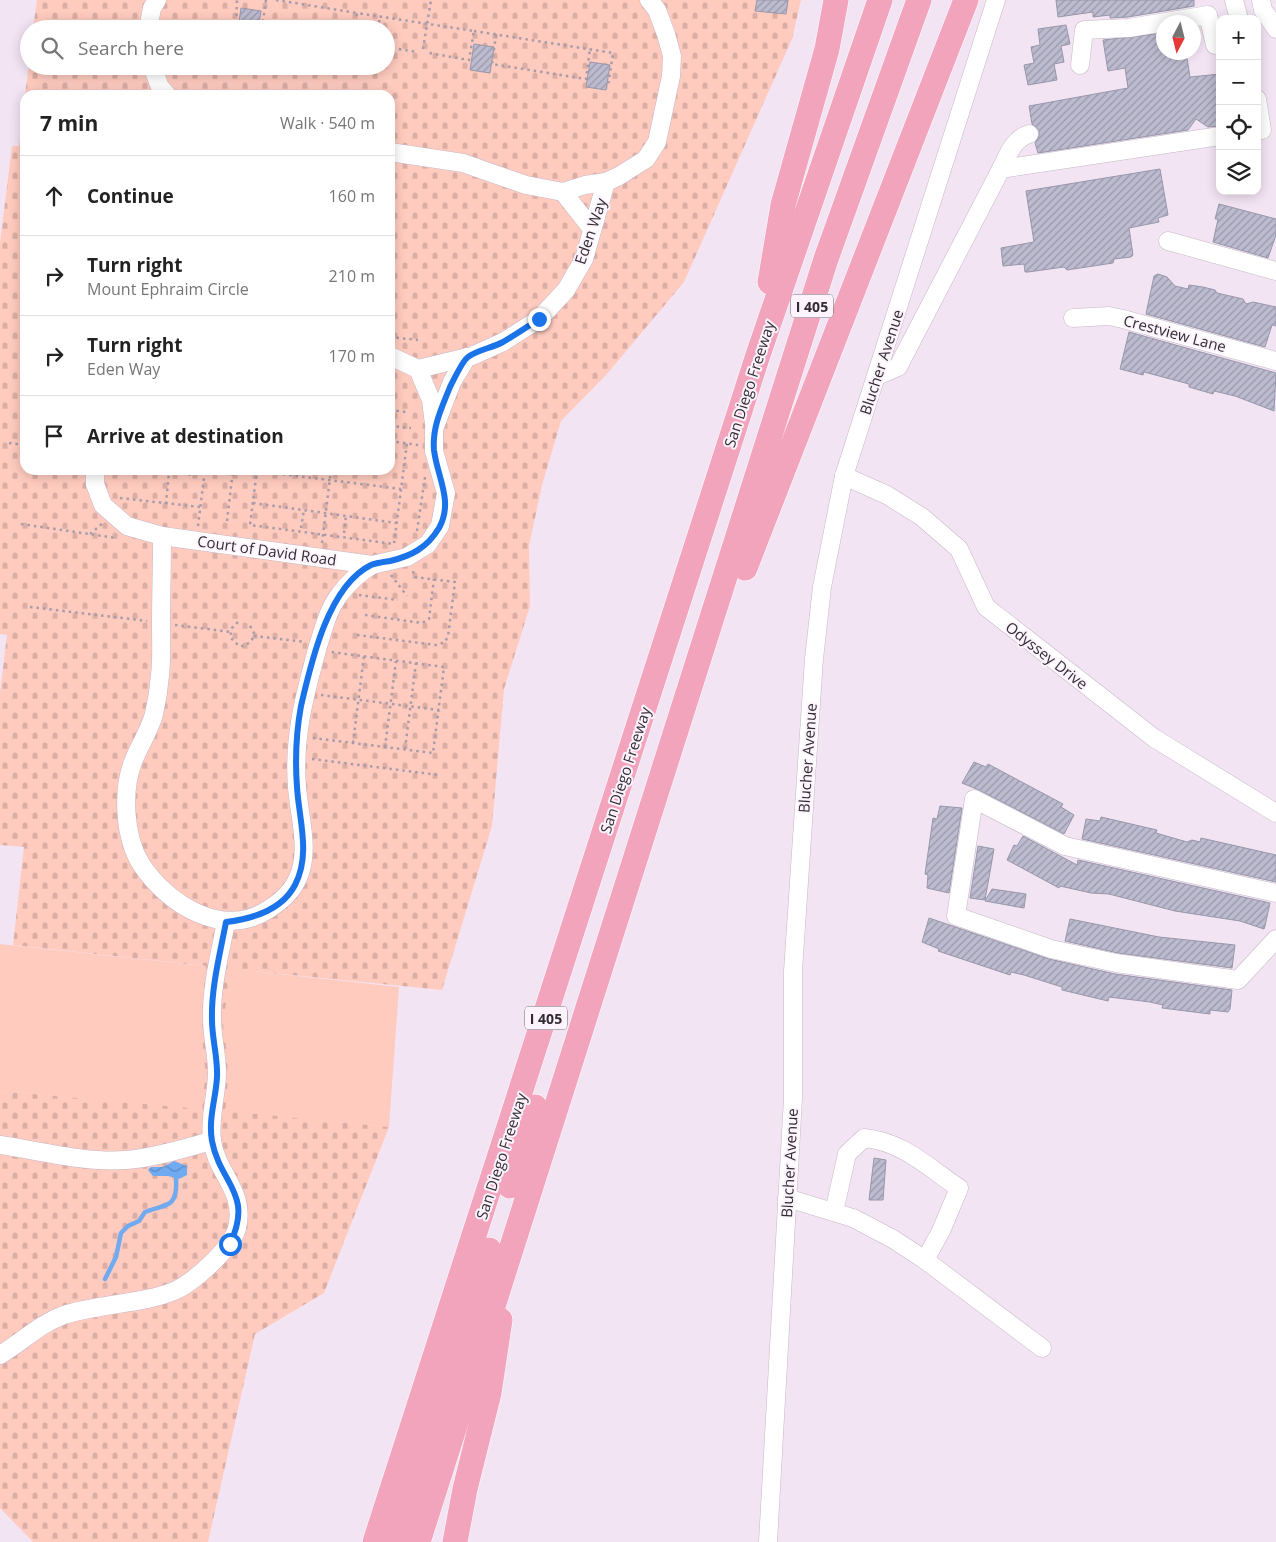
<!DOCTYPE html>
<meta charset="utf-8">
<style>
body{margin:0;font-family:"Open Sans",sans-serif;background:#f6f6f6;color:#222}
.controls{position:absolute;right:15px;top:15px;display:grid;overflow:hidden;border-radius:10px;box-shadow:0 2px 12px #0003}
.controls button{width:45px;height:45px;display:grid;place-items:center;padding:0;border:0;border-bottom:1px solid #e0e0e0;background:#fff;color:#222;font:25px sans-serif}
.compass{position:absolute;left:1156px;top:15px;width:45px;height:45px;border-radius:50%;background:#fff;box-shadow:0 2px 12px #0003;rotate:187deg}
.stop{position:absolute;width:15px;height:15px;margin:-11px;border:4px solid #1a73e8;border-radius:50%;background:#fff}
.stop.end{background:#1a73e8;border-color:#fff;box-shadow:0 1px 5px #0008}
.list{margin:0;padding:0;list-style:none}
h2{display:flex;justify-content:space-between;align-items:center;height:65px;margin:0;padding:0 20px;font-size:21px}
h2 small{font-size:16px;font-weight:400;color:#767676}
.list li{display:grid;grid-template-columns:32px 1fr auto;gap:15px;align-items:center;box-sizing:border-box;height:80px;padding:0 20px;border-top:1px solid #e0e0e0}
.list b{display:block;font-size:19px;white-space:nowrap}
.list p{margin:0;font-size:16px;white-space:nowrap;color:#767676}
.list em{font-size:16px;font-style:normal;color:#767676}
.icon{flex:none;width:28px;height:28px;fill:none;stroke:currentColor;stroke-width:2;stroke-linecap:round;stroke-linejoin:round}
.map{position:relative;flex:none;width:1276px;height:1542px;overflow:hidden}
.search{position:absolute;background:#fff;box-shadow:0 2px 12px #0003;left:20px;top:20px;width:375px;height:55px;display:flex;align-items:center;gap:12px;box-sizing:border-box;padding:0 18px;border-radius:28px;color:#767676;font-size:19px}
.panel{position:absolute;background:#fff;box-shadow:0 2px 12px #0003;left:20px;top:90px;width:375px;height:385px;border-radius:15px}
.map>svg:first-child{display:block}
.grass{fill:#ffcbbf}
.cemetery{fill:url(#cemetery-stones)}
.water{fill:url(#water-waves)}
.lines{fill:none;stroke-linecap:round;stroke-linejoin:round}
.stream{stroke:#70aaf1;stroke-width:4.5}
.building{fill:url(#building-hatch);stroke:#9897aa}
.minor-casing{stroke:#c6b7c7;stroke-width:19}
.highway-casing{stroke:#fff;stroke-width:26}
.path{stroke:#a79ca8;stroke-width:2.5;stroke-dasharray:2.5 4;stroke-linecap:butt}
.minor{stroke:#fff;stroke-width:18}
.highway{stroke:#f3a4bd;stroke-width:25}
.route{stroke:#1a73e8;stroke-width:6}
.labels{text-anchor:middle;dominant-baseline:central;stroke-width:4;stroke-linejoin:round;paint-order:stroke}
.shield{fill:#fcf3fd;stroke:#6e686f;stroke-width:1}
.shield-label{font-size:14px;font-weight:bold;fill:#312c32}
.street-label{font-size:15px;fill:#312c32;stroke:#fcf3fd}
</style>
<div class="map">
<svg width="1276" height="1542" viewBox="0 0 1276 1542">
<defs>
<pattern id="cemetery-stones" width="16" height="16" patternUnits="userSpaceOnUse" patternTransform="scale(1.25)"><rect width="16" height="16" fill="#ffcbbf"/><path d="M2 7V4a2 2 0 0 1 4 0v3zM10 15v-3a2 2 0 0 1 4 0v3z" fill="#dbaea5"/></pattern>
<pattern id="water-waves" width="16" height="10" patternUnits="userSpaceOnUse" patternTransform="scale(1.25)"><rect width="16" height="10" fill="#70aaf1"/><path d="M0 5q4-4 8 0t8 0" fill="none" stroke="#5d8bc4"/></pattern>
<pattern id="building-hatch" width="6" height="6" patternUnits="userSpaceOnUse" patternTransform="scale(1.25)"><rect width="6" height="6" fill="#bcbbcf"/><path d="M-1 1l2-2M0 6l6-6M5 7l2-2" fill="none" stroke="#9998a9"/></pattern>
</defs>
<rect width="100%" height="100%" fill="#f3e4f4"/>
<path class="grass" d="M0 944 399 987 389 1127 0 1091Z"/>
<path class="cemetery" d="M37 0H801L792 39 684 282 607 374 561 421 542 485 529 546 530 606 504 689 492 826 442 990 231 969 223 1024 230 1076 225 1111 389 1127 324 1293 255 1334 208 1542H33L0 1508V1091L200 1109 206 1076 200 1023 206 966 13 945 24 847 0 845V693L7 635 0 634V243L12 146H19L25 95V470H390V95H25L29 65 386 66V29H33Z"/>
<path class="water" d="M174 1161 187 1166V1175L179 1179 168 1176H153L148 1170 151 1167H163Z"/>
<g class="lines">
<path class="stream" d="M105 1279 116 1257 121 1233 128 1226 139 1221 145 1212C165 1204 178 1209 176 1179"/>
</g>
<g class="building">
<path d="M757 0H788L786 14 755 11Z"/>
<path d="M1056 0H1194V6L1128 17 1110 18V15L1093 17V12L1058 17Z"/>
<path d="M241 8 261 11 258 29H238Z"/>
<path d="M1066 25 1070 44 1061 46 1064 62 1054 64 1057 80 1028 85 1024 65 1034 63 1031 47 1040 45 1038 29Z"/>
<path d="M1164 33V52H1186L1190 77 1220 74V126L1208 127 1196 119 1188 130 1038 153 1035 143 1039 136V130L1032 124 1029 106 1128 88 1125 68 1108 71 1103 40Z"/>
<path d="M474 44 494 47 490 73 470 70Z"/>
<path d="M590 62 610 65 606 90 586 87Z"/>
<path d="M1160 169 1168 215 1158 218 1159 222 1129 228 1133 255 1131 257 1114 259 1113 263 1067 270 1064 267 1028 272H1025L1024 264 1003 266 1001 248 1034 242 1026 191Z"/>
<path d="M1219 204 1276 219V235L1268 258 1213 242 1218 219H1215Z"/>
<path d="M1158 274 1167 277 1175 286 1188 289 1189 285 1203 287 1215 290 1217 293 1243 299 1246 304 1253 302 1276 307V326L1272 325 1265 347 1146 314 1154 276Z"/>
<path d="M1129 332 1276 373 1274 411 1235 396 1214 391 1213 394 1189 387V384L1144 372 1143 375 1120 369Z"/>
<path d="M974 762 986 767 988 764 1063 804 1061 807 1074 815 1064 834 979 790 962 783Z"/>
<path d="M940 806 962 808 949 893 927 888 928 875 925 874 933 818 937 819Z"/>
<path d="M1101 817 1157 830 1156 833 1187 842 1192 840 1200 842 1201 838 1276 855V882L1082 839 1086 819 1100 821Z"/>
<path d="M1023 836 1077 865 1078 860 1270 903 1265 926 1264 929 1240 921 1175 911 1109 894 1091 893 1060 886 1059 888 1007 860 1014 845 1017 846Z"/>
<path d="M978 846 994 849 985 900 970 898Z"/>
<path d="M992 889 1026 894 1024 908 985 901Z"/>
<path d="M929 918 1049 959 1115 974 1232 990 1230 1009 1228 1012 1210 1010V1014L1162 1008 1163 1005 1150 1002 1109 997 1108 1001 1062 990V987L1024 975 1011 972 1010 975 938 951 939 949 922 942Z"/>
<path d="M1070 919 1159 937 1235 945 1232 968 1118 953 1065 941Z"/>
<path d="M874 1158 886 1160 883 1200H869Z"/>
</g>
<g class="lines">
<defs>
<g id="minor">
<path d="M1234 0 1239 19"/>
<path d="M1261 0 1263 10 1276 29"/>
<path d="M148 29 152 8 157 0"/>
<path d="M1080 65 1084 30 1129 28 1208 15 1215 45 1220 44"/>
<path d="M152 66 160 87 167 95"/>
<path d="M1257 99 1262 130 1257 131"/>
<path d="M390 152 463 163 526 185 563 192 585 185 606 182 619 176 646 159 657 142 671 76 672 56 666 34 657 10 649 0"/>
<path d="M1001 169C1008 155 1013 139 1029 134"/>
<path d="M563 192 592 229"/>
<path d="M1168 241 1276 271"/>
<path d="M1073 318 1109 316 1123 319 1276 361"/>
<path d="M390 356 418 369 472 356 503 342 539 319 566 290 584 259 606 182"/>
<path d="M418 369 431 400 434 424"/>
<path d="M877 376 898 367 1001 169 1220 136"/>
<path d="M95 470V484L103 505 127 526 162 536 372 565 407 557 428 544 440 526 446 493 434 451V429L452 382 467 357"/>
<path d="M844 476 887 495 922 517 959 549 986 607 1154 738 1276 813"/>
<path d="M162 536C162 566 161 597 161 627 161 643 162 660 160 675 159 688 157 701 154 714 150 730 139 746 133 762 122 790 124 837 141 864 167 904 223 940 269 909 283 900 294 890 300 873 309 846 299 815 297 787 293 737 305 693 318 646 324 628 328 609 340 594 349 582 359 573 372 565"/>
<path d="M1276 893 1065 846 974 799 956 916 1051 949 1116 963 1238 980 1276 939"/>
<path d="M0 1145C41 1151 85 1163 126 1160 155 1158 184 1148 212 1141"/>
<path d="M787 1198 853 1218 893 1239 925 1260 941 1231 959 1188C929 1168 902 1141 864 1138L847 1154 834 1212"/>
<path d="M925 1260 1042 1348"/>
<path d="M0 1355C22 1342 39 1324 64 1315 97 1304 143 1304 174 1291 193 1283 232 1248 237 1228 246 1191 216 1173 212 1140 209 1116 217 1095 217 1072 217 1054 212 1037 212 1019 211 987 220 954 226 922"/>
<path d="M768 1542 793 1098V971L814 659 822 587 844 476 996 0"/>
</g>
<g id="highway">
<path d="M770 282 783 205 827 49 836 0"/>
<path d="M745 568 966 0"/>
<path d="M510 1186 535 1107"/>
<path d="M375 1542 758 355 880 0"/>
<path d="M397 1542 489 1250"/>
<path d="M418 1542 826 259 919 0"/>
<path d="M455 1542 465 1489 489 1393 500 1320"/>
</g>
</defs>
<use href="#minor" class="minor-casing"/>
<use href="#highway" class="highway-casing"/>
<g class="path">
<path d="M266 0 262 27 271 29"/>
<path d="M276 0 357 13"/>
<path d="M236 29 237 0"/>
<path d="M355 29 357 13 474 31 469 60 429 53"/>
<path d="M378 29 380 16"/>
<path d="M474 31 613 53 608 86"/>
<path d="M496 35 492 64 586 79 590 49"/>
<path d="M386 47 417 52"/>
<path d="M423 49 431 0"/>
<path d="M390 337 418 340"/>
<path d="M390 410 394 375"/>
<path d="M390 410 406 412"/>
<path d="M390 426 411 428"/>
<path d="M390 441 418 445"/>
<path d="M9 443 25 445"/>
<path d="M160 470 169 472 166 503"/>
<path d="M257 470 250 525 394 544 407 443"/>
<path d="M257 471 401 489"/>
<path d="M169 472 193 475 194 470"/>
<path d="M120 498 200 507"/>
<path d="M253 503 396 523"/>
<path d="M227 521 233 470"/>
<path d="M21 524 116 538"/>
<path d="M198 526 205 470"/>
<path d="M301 528 304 510"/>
<path d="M417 531 425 477"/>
<path d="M344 533 346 516"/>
<path d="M90 534 103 523"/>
<path d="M322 543 331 470"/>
<path d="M391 575 407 596"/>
<path d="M359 595 398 600"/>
<path d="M30 607 147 621"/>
<path d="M365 615 422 623 429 619 434 579"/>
<path d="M238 622 232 628 230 637 239 646H245L252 640 254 633 249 624"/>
<path d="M175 625 231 632"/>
<path d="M357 635 436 645 445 642 448 636 455 582 414 577 413 570"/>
<path d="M254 636 305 642"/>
<path d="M321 695 439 710"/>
<path d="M313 738 433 753 444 667 331 652"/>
<path d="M353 743 364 656"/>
<path d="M385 747 396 661"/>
<path d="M405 749 416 663"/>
<path d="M312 759 439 775"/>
</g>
<use href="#minor" class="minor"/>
<use href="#highway" class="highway"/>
</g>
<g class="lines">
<path class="route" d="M230 1244C254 1193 220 1184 212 1141 208 1119 216 1098 217 1077 218 1058 212 1039 212 1020 211 988 220 954 226 922 251 919 282 910 295 885 311 854 299 820 297 787 295 760 296 733 301 706 311 663 328 586 371 565 376 563 384 562 390 561 411 556 427 548 439 528 454 501 437 477 434 450 432 427 442 407 450 387 453 381 463 360 468 357 477 350 492 348 503 342 515 335 527 327 539 319"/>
</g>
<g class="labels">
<g class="shield">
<rect x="791" y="294.5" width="42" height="23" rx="4"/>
<rect x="525" y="1006.5" width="42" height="23" rx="4"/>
</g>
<g class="shield-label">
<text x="812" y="306">I 405</text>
<text x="546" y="1018">I 405</text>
</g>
<g class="street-label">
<text transform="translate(590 231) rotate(-71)">Eden Way</text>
<text transform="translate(1175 333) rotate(15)">Crestview Lane</text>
<text transform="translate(881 362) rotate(-72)">Blucher Avenue</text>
<text transform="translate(749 384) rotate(-72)">San Diego Freeway</text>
<text transform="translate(267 550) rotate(8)">Court of David Road</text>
<text transform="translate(1047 655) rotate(38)">Odyssey Drive</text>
<text transform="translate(807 758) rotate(-86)">Blucher Avenue</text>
<text transform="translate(625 770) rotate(-72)">San Diego Freeway</text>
<text transform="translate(501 1156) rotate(-72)">San Diego Freeway</text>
<text transform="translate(789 1163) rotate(-87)">Blucher Avenue</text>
</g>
</g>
</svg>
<div class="controls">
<button>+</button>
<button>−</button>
<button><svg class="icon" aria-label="locate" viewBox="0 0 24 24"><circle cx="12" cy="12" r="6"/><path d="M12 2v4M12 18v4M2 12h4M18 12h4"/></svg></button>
<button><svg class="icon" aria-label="layers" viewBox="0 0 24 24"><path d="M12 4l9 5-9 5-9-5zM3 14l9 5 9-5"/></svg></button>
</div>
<svg class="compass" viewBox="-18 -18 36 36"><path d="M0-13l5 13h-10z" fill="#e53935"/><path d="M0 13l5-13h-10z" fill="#767676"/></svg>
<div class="stop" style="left:230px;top:1244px"></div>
<div class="stop end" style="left:539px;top:319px"></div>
<div class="search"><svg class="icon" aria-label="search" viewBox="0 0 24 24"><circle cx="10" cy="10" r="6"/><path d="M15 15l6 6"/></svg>Search here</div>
<section class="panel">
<h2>7 min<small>Walk · 540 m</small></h2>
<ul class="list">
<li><svg class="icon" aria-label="ahead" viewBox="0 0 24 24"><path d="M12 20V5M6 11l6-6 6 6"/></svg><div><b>Continue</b></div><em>160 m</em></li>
<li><svg class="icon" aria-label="right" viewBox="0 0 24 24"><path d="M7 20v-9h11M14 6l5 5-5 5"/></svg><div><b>Turn right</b><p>Mount Ephraim Circle</p></div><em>210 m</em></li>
<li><svg class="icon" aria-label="right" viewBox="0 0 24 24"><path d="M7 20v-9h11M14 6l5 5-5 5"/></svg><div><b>Turn right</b><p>Eden Way</p></div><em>170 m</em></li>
<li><svg class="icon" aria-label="arrive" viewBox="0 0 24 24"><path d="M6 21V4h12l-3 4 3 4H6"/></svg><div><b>Arrive at destination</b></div></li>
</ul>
</section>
</div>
